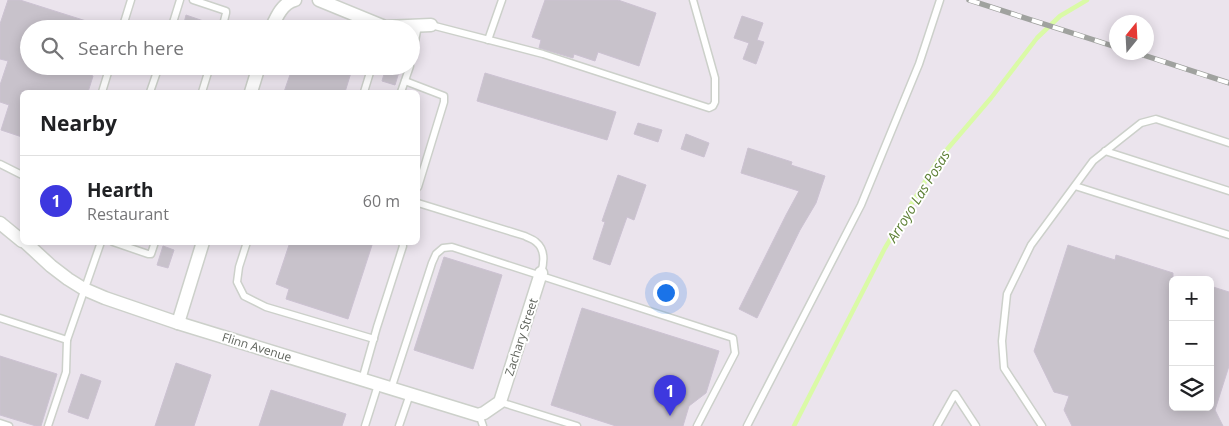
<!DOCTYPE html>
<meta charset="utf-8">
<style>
body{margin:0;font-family:"Open Sans",sans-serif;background:#f2f2f2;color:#202124}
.controls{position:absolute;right:15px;bottom:15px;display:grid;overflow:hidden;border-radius:8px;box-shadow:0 2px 12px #0003}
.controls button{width:45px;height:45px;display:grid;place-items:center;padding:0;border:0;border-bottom:1px solid #e0e0e0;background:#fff;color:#202124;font:25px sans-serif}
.compass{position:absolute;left:1109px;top:15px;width:45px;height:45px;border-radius:50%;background:#fff;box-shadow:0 2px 12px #0003;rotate:18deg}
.you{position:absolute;left:665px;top:292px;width:18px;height:18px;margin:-12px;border:4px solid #fff;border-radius:50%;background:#1a73e8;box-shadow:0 0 0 8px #1a73e833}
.badge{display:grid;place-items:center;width:32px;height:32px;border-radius:50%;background:#3d38df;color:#fff;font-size:16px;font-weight:700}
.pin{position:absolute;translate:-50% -41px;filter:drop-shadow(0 1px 2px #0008)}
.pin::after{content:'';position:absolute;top:26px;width:18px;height:15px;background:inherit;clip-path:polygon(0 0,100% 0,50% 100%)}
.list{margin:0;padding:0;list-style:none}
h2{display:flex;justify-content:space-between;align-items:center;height:65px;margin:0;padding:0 20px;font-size:21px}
h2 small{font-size:16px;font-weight:400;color:#757577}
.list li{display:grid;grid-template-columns:32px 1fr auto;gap:15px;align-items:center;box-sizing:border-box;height:90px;padding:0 20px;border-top:1px solid #e0e0e0}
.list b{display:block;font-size:19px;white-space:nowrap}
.list p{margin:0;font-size:16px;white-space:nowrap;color:#757577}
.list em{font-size:16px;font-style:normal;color:#757577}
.icon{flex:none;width:28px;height:28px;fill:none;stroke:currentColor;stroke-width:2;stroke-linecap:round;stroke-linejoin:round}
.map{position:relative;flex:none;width:1229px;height:426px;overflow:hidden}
.search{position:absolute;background:#fff;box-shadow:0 2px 12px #0003;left:20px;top:20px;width:400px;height:55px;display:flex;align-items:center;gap:12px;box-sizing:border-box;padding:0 18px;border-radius:28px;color:#757577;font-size:19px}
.panel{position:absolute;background:#fff;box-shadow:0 2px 12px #0003;left:20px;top:90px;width:400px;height:155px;border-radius:8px}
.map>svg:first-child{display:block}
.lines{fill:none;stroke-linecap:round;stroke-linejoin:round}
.stream{stroke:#dafaa7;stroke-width:4.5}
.building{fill:#c8c2cb;stroke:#ccc2d2}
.lane-casing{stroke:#ccd0ca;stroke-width:9}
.street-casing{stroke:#ccd0ca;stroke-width:15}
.lane{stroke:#fff;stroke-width:6}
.street{stroke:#fff;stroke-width:12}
.rail-casing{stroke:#a0a29f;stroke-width:5.5}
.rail{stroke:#fff;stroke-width:4;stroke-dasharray:11;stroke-linecap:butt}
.labels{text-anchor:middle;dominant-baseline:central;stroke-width:4;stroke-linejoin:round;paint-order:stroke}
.street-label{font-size:12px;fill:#5f635c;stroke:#fff}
.water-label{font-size:14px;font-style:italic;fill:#5e8037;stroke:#fff}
</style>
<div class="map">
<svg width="1229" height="426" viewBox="0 0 1229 426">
<rect width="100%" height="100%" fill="#ebe4ed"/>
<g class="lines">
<path class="stream" d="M794 426 885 248 938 160 991 98 1037 38 1060 16 1087 0"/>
</g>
<g class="building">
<path d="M8 0H20L102 26V29H29V66H83L82 72 93 76 88 92H22V137L1 130 9 105 0 102V85L8 61 0 59V24Z"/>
<path d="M545 0H618L656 13 639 66 598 52 595 61 574 54 573 58 539 48 541 40 532 37Z"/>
<path d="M186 15 218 26 217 29H189L183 27Z"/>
<path d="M742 16 763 23 757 40 764 42 756 64 743 59 749 43 734 38Z"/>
<path d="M293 66H353L345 92H284Z"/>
<path d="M386 67 399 72 395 85 382 81Z"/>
<path d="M485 73 616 112 607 140 477 101Z"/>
<path d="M638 123 662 130 658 142 634 134Z"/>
<path d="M686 134 709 143 704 157 681 149Z"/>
<path d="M748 148 792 162 791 165 825 176 816 203 800 230 757 318 739 309 786 215 799 191 741 173Z"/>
<path d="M618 175 646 185 634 220 627 217 610 265 593 259 605 222 602 221Z"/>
<path d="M290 242H373L348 319 286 299 289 289 276 284Z"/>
<path d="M1068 245 1115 260 1116 255 1173 273V407H1210V286L1229 292V366L1215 410 1223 426H1072L1064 410 1069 396 1054 392 1034 351Z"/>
<path d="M163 246 174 250 168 268 157 265Z"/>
<path d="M444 257 502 275 473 369 414 350Z"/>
<path d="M582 308 719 351 706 393 689 406 683 426H616L551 405Z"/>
<path d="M0 356 57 374 41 426H36L0 415Z"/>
<path d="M176 363 211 375 194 426H155Z"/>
<path d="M81 374 101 381 88 419 68 412Z"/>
<path d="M271 390 346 414 342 426H259Z"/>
</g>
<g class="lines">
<defs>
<g id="lane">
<path d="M193 0 226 11V13L222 29"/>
<path d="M431 25 543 54 709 108 713 106 715 102V78L693 0"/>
<path d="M122 29 131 0"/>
<path d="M171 29 180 0"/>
<path d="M488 40 502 0"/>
<path d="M411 61 418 26"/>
<path d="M405 81 444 96V102L418 187"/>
<path d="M102 92 110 66"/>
<path d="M150 92 159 66"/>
<path d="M202 92 210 66"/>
<path d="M364 92 372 66"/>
<path d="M401 92 410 66"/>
<path d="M1105 151 1229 191"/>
<path d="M0 164 22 175"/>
<path d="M1075 186 1229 235"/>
<path d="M418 203 525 236C528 238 533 239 536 242 546 250 544 263 541 273"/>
<path d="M113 242 148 254H151L155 242"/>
<path d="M247 242 239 267 237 282 244 296 266 307 374 339"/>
<path d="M0 318 67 340"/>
<path d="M362 380 377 327 403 246 402 242"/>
<path d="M391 389 432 263 436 254 443 248 452 247 733 338 735 353 697 426"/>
<path d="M500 402 577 426"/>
<path d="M479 414 483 426"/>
<path d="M0 423 9 426"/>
<path d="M48 426 66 372 67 340 101 242"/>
<path d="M365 426 378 385"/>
<path d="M399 426 410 394"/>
<path d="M747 426 861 205 919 64 940 0"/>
<path d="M937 426 955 394 976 426"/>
<path d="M1042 426 1004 368 1002 341 1007 294 1031 245 1093 161 1141 123 1156 119 1229 143"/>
</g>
<g id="street">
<path d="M319 0 385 27 431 25"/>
<path d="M271 29C276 18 282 3 295 0"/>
<path d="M251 92 259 66"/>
<path d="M0 223 22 241"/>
<path d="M25 242 51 266 68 279 84 289 105 298 178 323 478 415 484 413 500 402 541 273"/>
<path d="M178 323 203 242"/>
</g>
</defs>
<use href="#lane" class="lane-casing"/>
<use href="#street" class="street-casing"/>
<use href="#lane" class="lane"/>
<use href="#street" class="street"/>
<defs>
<g id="rail">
<path d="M969 0 1116 47"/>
<path d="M1134 52 1229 83"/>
</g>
</defs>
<use href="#rail" class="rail-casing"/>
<use href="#rail" class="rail"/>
</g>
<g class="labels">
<g class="street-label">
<text transform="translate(521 337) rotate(-72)">Zachary Street</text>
<text transform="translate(257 347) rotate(17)">Flinn Avenue</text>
</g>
<g class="water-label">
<text transform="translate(918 196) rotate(-58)">Arroyo Las Posas</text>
</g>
</g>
</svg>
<div class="controls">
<button>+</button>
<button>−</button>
<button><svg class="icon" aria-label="layers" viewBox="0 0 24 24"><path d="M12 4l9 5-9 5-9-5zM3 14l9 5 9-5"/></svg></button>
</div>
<svg class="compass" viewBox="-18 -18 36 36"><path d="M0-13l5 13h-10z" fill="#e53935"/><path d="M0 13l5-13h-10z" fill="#757577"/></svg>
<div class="you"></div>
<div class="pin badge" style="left:670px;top:416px">1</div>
<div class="search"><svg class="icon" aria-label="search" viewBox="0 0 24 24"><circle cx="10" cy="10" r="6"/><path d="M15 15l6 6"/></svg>Search here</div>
<section class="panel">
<h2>Nearby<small></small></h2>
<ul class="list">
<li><span class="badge">1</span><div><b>Hearth</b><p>Restaurant</p></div><em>60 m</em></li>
</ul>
</section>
</div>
